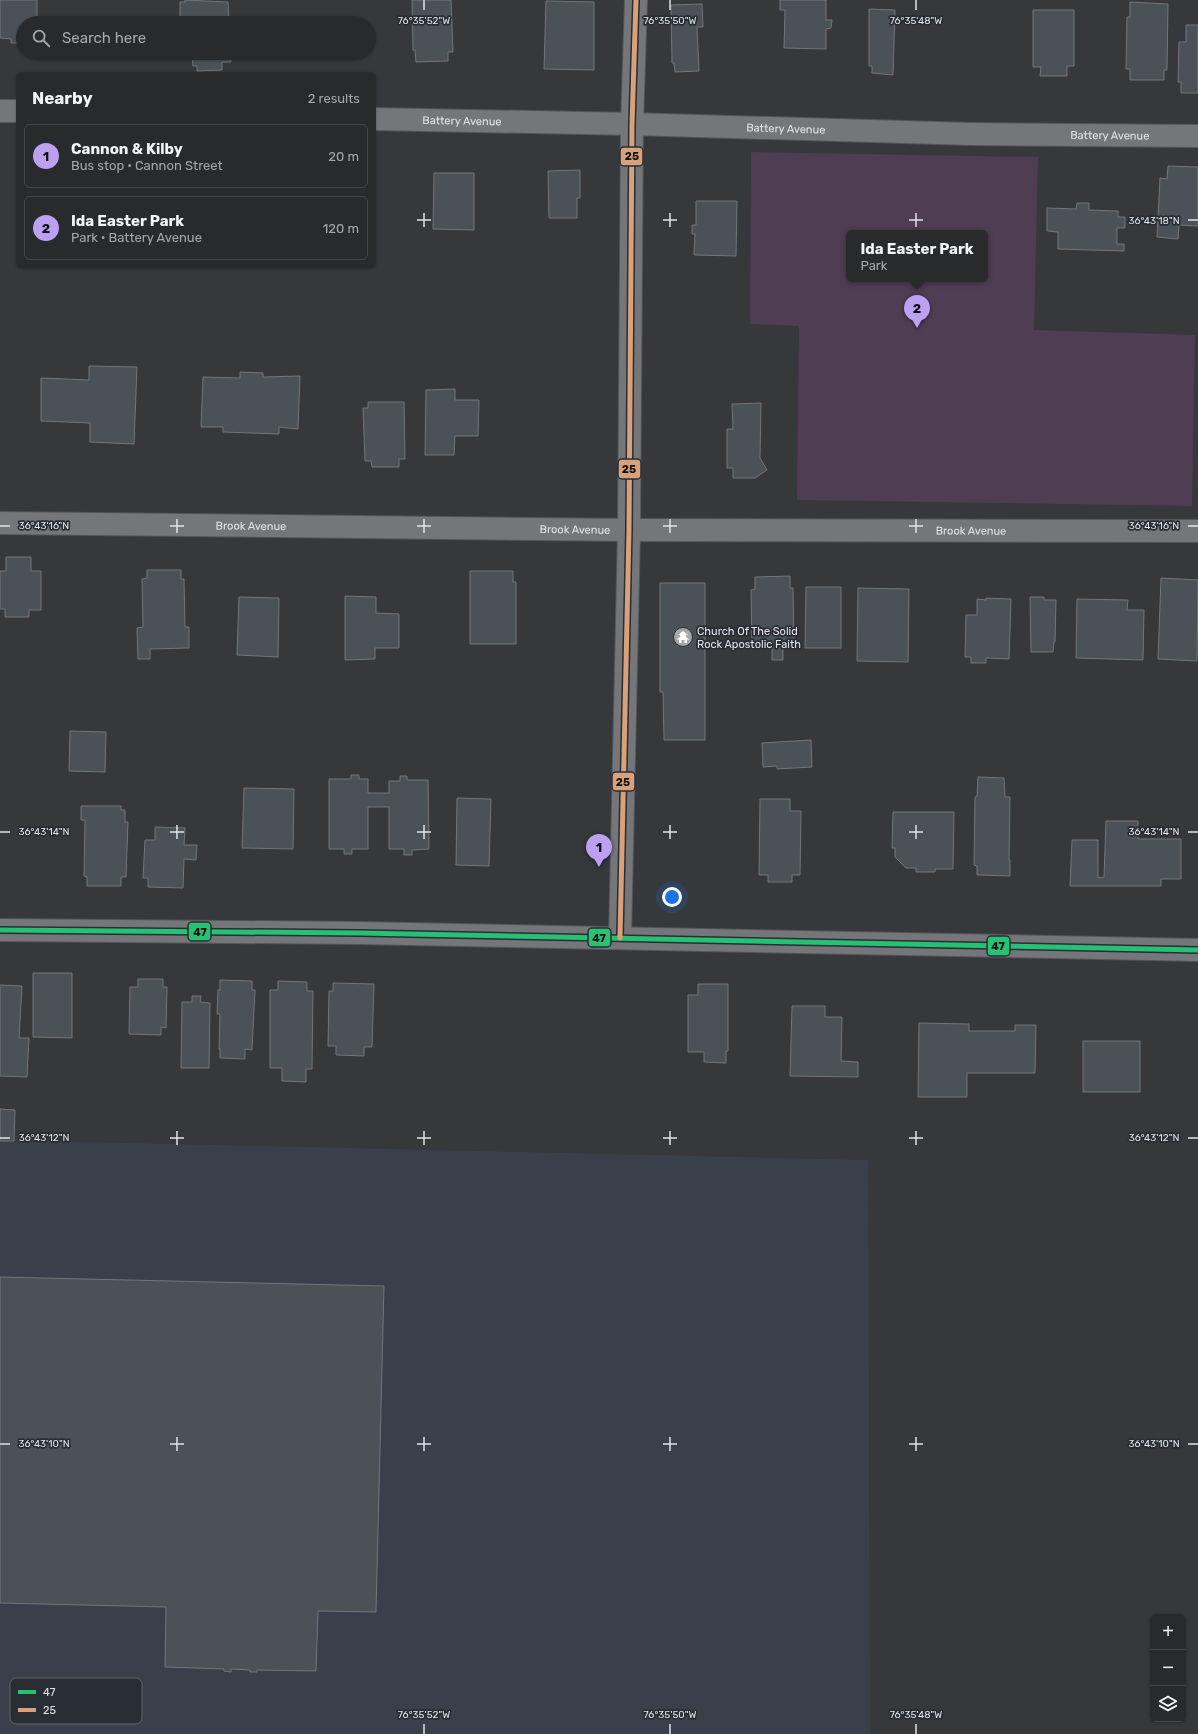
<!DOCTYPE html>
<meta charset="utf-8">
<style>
body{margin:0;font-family:Rubik,sans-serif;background:#343638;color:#f1f3f6}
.controls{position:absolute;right:12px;bottom:12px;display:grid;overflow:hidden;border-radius:6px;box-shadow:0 1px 3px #0004}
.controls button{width:36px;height:36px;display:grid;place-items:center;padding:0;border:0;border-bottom:1px solid #444648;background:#282a2c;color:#f1f3f6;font:20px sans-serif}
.you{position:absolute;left:672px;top:897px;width:14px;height:14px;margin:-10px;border:3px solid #fff;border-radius:50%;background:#1a73e8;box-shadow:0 0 0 6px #1a73e833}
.badge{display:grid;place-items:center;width:26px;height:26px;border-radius:50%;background:#bca0f2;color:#111;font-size:13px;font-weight:700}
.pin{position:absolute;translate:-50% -33px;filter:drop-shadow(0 1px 2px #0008)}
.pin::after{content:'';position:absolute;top:21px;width:14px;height:12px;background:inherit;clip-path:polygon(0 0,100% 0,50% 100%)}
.popup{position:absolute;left:846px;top:230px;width:142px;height:52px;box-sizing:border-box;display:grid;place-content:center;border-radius:6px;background:#282a2c;filter:drop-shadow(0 1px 3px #0005);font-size:13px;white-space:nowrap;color:#a5a7a9}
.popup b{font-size:15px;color:#f1f3f6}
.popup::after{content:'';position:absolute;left:50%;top:100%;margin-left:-8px;border:8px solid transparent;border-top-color:#282a2c}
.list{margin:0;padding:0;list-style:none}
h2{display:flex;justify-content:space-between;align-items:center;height:52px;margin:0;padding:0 16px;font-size:17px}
h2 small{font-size:13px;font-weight:400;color:#a5a7a9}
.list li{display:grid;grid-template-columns:26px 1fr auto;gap:12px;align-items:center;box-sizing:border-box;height:64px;margin:0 8px 8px;padding:0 8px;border:1px solid #444648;border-radius:6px}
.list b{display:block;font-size:15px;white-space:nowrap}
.list p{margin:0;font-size:13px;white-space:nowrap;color:#a5a7a9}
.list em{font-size:13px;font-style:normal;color:#a5a7a9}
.icon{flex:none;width:22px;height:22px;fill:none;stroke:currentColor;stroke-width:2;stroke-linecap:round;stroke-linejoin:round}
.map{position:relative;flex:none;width:1198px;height:1734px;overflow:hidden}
.search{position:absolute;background:#282a2c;box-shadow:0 1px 3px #0004;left:16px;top:16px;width:360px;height:44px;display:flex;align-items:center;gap:10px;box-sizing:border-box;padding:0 14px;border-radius:22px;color:#a5a7a9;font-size:15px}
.panel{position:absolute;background:#282a2c;box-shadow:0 1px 3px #0004;left:16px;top:72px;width:360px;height:196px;border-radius:6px}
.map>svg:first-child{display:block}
.built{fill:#39404b}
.green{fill:#4f3d54;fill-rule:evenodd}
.building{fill:#4a5257;stroke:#727678}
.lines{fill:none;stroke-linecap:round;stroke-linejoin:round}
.minor-casing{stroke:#55565a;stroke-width:24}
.minor{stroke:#747679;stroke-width:22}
.bus-1-casing{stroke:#292d34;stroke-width:8}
.bus-2-casing{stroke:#292d34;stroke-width:8}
.bus-1{stroke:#26c172;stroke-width:5}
.bus-2{stroke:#d9a179;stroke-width:5}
.ticks{fill:none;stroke:#e1e3e8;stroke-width:1.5}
.labels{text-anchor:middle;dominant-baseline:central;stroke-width:3.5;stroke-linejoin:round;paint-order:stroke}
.street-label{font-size:11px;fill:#e1e3e8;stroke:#292d34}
.poi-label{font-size:11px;fill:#e1e3e8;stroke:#292d34;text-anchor:start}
.key{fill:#292d34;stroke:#60646a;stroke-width:1}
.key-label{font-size:11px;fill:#e1e3e8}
.ticks-label{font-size:10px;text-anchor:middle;fill:#e1e3e8;stroke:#292d34;stroke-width:3.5;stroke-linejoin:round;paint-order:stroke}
.line-badge{stroke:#292d34;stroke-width:1.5}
.pale-badge-label{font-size:11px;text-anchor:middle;font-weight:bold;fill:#111}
</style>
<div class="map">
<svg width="1198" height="1734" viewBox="0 0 1198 1734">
<rect width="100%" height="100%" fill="#36383b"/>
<path class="built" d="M0 1140 868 1160 870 1734H0Z"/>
<path class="green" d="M751 152 1038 157 1034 330 1195 335 1192 506 797 500 799 326 750 324ZM849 233H985V279H849Z"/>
<g class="building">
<path d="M0 0H37V23H23V43H11V39L0 38Z"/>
<path d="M185 0 228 2 229 23H180V2H185Z"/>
<path d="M412 0H451L453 52H448V61L416 62 415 50H413Z"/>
<path d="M780 0H826V20H832L831 28 826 29V49L784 48 785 10H780Z"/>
<path d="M546 1 594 2V70L544 69Z"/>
<path d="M1130 2 1168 4 1167 70H1164V80H1130V69H1126L1127 17H1130Z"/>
<path d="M702 4 703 27H697L699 71 675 72 674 63H672L671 5Z"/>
<path d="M869 9 895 10 893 75 872 73V66H869Z"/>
<path d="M1033 10H1074V66H1067V76H1040L1041 67H1033Z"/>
<path d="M1186 25H1198V93H1181V82H1178L1179 42H1186Z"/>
<path d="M192 53H230L231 62H222V70L197 71V66H193Z"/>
<path d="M1168 166 1198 167V226L1179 225 1178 239 1157 237 1160 178 1167 179Z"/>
<path d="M580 170V198H577V218H549L548 171Z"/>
<path d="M434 173H474V230L433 229Z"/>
<path d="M696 201H737L736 256 694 255 695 234H692V225H696Z"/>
<path d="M1077 203H1089V210L1118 211V217H1125V228H1117V244H1124V251L1058 249V232L1047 231V208L1076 209Z"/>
<path d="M89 366 137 367 134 444 90 442V423L41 421V378L89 380Z"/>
<path d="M240 372 263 373V377L300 376 298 429 279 427V434L223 432V427H201L203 377 240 378Z"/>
<path d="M455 389V400H479L478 436H455L454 455H425L426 390Z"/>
<path d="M368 402H404L405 459H399V467H372L371 461H365L363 408H368Z"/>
<path d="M761 403 760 458 767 470 755 478H733V468H727V429H733L732 404Z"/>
<path d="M6 557H31V571H41V610H29V617H5V609H0V571H6Z"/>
<path d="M147 570H181V579H184L185 627H189V648L150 649V659H138L137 628 143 627 142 579 147 578Z"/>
<path d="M470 571H513V582H516V644H470Z"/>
<path d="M790 576V588H793L794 647 783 648V660H772V647L752 648 751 590 755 589V577Z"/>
<path d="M1161 578 1198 580 1197 661 1158 659Z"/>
<path d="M660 583H705V740H664L663 692H660Z"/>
<path d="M806 587H841V648H805Z"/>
<path d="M858 588 909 589 908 662 857 661Z"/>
<path d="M345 596 376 597V613L399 614V648H375V659L345 660Z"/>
<path d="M239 597 279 598 278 657 237 655Z"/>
<path d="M1030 597H1044V600H1056L1055 642H1054L1053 652H1031Z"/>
<path d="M986 598 1011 599 1009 659 986 658V663H971V657H965L966 615H977V599L986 600Z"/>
<path d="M1077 599 1128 600 1127 610H1144L1143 660 1076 658Z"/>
<path d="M70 731 106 732 105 772 69 771Z"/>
<path d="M811 740 812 767 777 769V766L763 767 762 743Z"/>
<path d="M351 775H359V779H368V793H389V781H400V776H407V780H428L429 849 412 850V855H404V849H389V807H368V849H352V854H344V849H329V779H351Z"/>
<path d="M978 777 1004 778 1005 797H1010L1009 860H1010V876L977 875V866L974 865 975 797 977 796Z"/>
<path d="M244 788 294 789 293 849 242 848Z"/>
<path d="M457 798 491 799 489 866 456 865Z"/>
<path d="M760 799H790V811H801L800 875H792V882H768V875H759Z"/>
<path d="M81 806H121V810H125V822H128L126 877H121V886H87V877L84 876 85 820H81Z"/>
<path d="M893 812H954L953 869H935V872H916V868H906L895 857V848H892Z"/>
<path d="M1106 821H1138V839H1181V879H1161V886H1070L1072 840H1098V878L1104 877Z"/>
<path d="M155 827 185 828 184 845H197L196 860 184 859 183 888 148 887V878H143L145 840H155Z"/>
<path d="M33 973H72V1038L33 1037Z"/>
<path d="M138 979H163V987H167L166 1028 161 1027V1035L129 1034 130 987H138Z"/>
<path d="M220 980 252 981V990H255L252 1050 245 1049V1059L220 1058V1049H219L220 1014H217L218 990H220Z"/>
<path d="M278 981 307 982V991H313L312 1069H306V1082L282 1081V1068H270V990H278Z"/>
<path d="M333 983 374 984 372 1047H364V1056L336 1055V1046H328L329 991H333Z"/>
<path d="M698 984H728V1051H726V1063L704 1062V1052H688V995H698Z"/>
<path d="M0 985 22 986 19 1038H29L27 1077 0 1076Z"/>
<path d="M192 996H201L200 1002 210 1003 209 1068H181L182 1002H192Z"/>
<path d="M792 1006H825V1017H842L841 1061 858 1062V1077L790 1076Z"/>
<path d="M919 1023 969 1024V1031H1015V1025H1036L1035 1073H967V1097H918Z"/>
<rect x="1083" y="1041" width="57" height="51"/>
<path d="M0 1109 15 1110 14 1141H0Z"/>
<path d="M0 1277 384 1286 376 1612 318 1611 316 1671 257 1670V1672H250V1670L231 1669V1672L224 1671V1669L165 1667 166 1607 0 1603Z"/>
</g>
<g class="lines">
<defs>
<g id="minor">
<path d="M0 111H18"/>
<path id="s1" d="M374 119 632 124 971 134 1198 136"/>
<path id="s2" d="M0 523 629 530 1198 531"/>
<path d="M0 930 360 933 1198 950"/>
<path d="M620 938 629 530 632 124 636 0"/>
</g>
</defs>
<use href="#minor" class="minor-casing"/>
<use href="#minor" class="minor"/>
<defs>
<path id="bus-1" d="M0 930 360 933 1198 950"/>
<path id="bus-2" d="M620 938 629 530 632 124 636 0"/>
</defs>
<use href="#bus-1" class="bus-1-casing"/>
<use href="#bus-2" class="bus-2-casing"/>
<use href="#bus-1" class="bus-1"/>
<use href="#bus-2" class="bus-2"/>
</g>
<path class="ticks" d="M424 0V10M670 0V10M916 0V10M424 213V227M670 213V227M916 213V227M417 220H431M663 220H677M909 220H923M1188 220H1198M177 519V533M424 519V533M670 519V533M916 519V533M0 526H10M170 526H184M417 526H431M663 526H677M909 526H923M1188 526H1198M177 825V839M424 825V839M670 825V839M916 825V839M0 832H10M170 832H184M417 832H431M663 832H677M909 832H923M1188 832H1198M177 1131V1145M424 1131V1145M670 1131V1145M916 1131V1145M0 1138H10M170 1138H184M417 1138H431M663 1138H677M909 1138H923M1188 1138H1198M177 1437V1451M424 1437V1451M670 1437V1451M916 1437V1451M0 1444H10M170 1444H184M417 1444H431M663 1444H677M909 1444H923M1188 1444H1198M424 1724V1734M670 1724V1734M916 1724V1734"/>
<defs>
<symbol id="temple-disc" viewBox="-11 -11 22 22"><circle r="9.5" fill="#a5a7ab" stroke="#292d34"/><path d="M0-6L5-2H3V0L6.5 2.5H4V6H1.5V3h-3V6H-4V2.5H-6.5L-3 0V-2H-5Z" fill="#fff"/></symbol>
</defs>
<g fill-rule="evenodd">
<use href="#temple-disc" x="672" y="626" width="22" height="22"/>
</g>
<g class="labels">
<g class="street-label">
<text stroke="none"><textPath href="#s1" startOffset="88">Battery Avenue</textPath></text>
<text stroke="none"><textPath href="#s1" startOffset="412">Battery Avenue</textPath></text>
<text stroke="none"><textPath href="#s1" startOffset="736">Battery Avenue</textPath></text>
<text stroke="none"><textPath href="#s2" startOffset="251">Brook Avenue</textPath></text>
<text stroke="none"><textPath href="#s2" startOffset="575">Brook Avenue</textPath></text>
<text stroke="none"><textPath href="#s2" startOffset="971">Brook Avenue</textPath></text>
</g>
<g class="poi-label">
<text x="697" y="631">Church Of The Solid<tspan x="697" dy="13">Rock Apostolic Faith</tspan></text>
</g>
</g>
<rect x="10" y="1678" width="132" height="46" rx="6" class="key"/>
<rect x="18" y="1690" width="18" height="4" fill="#26c172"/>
<rect x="18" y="1708" width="18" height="4" fill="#d9a179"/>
<g class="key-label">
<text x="43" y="1696">47</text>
<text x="43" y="1714">25</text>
</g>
<g class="ticks-label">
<text x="424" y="24">76°35'52"W</text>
<text x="670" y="24">76°35'50"W</text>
<text x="916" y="24">76°35'48"W</text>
<text x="1154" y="224">36°43'18"N</text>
<text x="44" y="529">36°43'16"N</text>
<text x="1154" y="529">36°43'16"N</text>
<text x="44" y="835">36°43'14"N</text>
<text x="1154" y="835">36°43'14"N</text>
<text x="44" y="1141">36°43'12"N</text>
<text x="1154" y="1141">36°43'12"N</text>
<text x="44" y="1447">36°43'10"N</text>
<text x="1154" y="1447">36°43'10"N</text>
<text x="424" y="1718">76°35'52"W</text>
<text x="670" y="1718">76°35'50"W</text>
<text x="916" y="1718">76°35'48"W</text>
</g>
<g class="line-badge">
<rect x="620" y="147" width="23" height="19" rx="4" fill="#d9a179"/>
<rect x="618" y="459" width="23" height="20" rx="4" fill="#d9a179"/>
<rect x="612" y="772" width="23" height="19" rx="4" fill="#d9a179"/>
<rect x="188" y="922" width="23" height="19" rx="4" fill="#26c172"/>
<rect x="588" y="928" width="23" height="19" rx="4" fill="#26c172"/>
<rect x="987" y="936" width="23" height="20" rx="4" fill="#26c172"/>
</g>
<g class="pale-badge-label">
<text x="632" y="160">25</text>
<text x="629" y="473">25</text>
<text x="623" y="786">25</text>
<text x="200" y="936">47</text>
<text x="599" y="942">47</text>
<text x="998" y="950">47</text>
</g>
</svg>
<div class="controls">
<button>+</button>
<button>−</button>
<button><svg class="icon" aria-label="layers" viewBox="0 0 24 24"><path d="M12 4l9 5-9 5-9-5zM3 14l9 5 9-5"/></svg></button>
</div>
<div class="you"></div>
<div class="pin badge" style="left:599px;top:867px">1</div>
<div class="pin badge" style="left:917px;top:328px">2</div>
<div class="popup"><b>Ida Easter Park</b>Park</div>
<div class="search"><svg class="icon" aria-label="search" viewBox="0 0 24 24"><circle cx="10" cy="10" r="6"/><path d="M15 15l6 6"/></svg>Search here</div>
<section class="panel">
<h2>Nearby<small>2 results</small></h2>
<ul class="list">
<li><span class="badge">1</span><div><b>Cannon &amp; Kilby</b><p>Bus stop · Cannon Street</p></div><em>20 m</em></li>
<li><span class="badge">2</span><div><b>Ida Easter Park</b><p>Park · Battery Avenue</p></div><em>120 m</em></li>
</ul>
</section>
</div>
